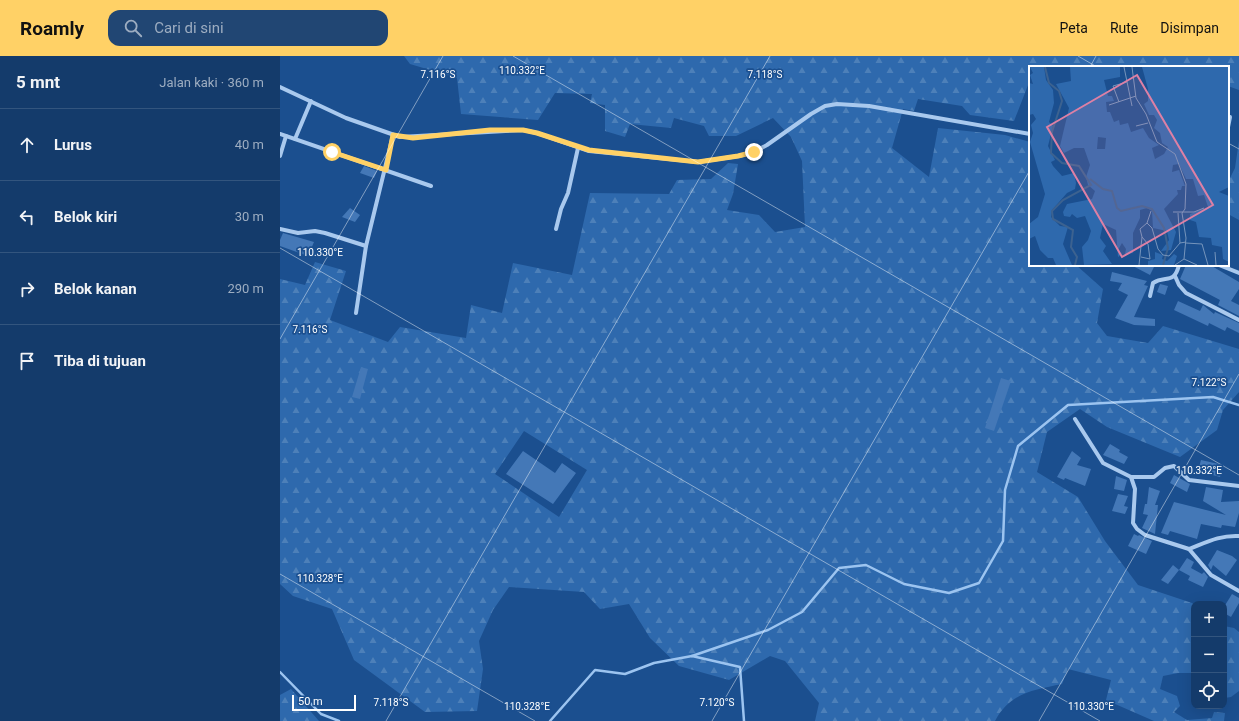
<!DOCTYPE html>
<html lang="id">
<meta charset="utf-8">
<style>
body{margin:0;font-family:Roboto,sans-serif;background:#214673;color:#f1f3f6}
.controls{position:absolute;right:12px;bottom:12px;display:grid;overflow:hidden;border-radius:8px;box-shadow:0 4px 16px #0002}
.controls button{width:36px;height:36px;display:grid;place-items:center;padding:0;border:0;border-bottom:1px solid #33557e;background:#143b6b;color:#f1f3f6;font:20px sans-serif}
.scale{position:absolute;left:12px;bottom:10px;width:64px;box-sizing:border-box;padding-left:4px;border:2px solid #fff;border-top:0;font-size:11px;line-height:14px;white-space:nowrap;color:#fff;-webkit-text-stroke:3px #1b4f8f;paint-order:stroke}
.stop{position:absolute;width:12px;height:12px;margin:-9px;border:3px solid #ffd166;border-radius:50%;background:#fff}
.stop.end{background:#ffd166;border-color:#fff;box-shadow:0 1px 4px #0008}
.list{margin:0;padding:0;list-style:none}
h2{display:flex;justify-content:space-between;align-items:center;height:52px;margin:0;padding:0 16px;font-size:17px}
h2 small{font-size:13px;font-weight:400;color:#9dadc1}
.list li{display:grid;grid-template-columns:26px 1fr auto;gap:12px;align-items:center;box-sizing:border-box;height:72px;padding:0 16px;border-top:1px solid #33557e}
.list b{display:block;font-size:15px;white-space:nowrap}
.list em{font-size:13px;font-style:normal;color:#9dadc1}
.icon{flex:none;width:22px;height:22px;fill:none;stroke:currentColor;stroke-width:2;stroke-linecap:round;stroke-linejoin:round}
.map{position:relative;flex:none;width:959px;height:665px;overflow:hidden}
header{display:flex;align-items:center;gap:24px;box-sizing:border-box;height:56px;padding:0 20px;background:#ffd166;color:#111}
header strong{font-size:19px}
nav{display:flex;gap:22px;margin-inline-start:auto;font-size:14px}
.search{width:280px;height:36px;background:#214673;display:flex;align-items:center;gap:10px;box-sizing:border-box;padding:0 14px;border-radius:12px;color:#9dadc1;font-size:15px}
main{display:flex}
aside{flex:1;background:#143b6b}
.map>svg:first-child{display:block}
.forest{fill:url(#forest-firs);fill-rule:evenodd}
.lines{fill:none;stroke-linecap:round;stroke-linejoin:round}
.stream{stroke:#9cc4f0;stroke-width:2.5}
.building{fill:#4478b7}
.street{stroke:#a9c9ee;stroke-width:4}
.route{stroke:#ffd166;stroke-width:5}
.ticks{fill:none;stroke:#fff;stroke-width:1;stroke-opacity:0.45}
.inset-river{fill:none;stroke:#3c6290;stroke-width:2}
.inset-road{fill:none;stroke:#7695bc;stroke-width:1}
.view{fill:#dd80a5;fill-opacity:0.15;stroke:#dd80a5;stroke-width:2}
.inset-edge{fill:none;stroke:#fff;stroke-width:2}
.ticks-label{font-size:10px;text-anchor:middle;fill:#fff;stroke:#1b4f8f;stroke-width:3.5;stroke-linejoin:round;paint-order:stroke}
</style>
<header>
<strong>Roamly</strong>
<div class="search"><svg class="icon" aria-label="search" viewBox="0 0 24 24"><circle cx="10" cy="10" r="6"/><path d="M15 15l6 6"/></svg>Cari di sini</div>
<nav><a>Peta</a><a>Rute</a><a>Disimpan</a></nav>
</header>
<main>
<aside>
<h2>5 mnt<small>Jalan kaki · 360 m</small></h2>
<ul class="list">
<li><svg class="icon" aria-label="ahead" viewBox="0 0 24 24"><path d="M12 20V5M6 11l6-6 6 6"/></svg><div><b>Lurus</b></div><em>40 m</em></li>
<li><svg class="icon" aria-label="left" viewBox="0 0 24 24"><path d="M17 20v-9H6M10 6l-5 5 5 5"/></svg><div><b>Belok kiri</b></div><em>30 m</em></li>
<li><svg class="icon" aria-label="right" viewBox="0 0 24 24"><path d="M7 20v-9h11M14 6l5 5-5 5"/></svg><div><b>Belok kanan</b></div><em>290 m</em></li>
<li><svg class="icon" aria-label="arrive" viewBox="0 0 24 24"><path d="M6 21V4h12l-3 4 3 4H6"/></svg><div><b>Tiba di tujuan</b></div></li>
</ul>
</aside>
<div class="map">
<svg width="959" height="665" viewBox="0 0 959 665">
<defs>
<pattern id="forest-firs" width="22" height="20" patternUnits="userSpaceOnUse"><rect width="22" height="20" fill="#2e69ad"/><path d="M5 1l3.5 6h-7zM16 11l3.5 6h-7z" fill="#4d80b9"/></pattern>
</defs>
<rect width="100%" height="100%" fill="#1b4f8f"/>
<g class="forest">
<path d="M124 0H959V34L948 30V11H750V24L734 65 690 59 682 50 638 43 634 55 623 53 612 92 649 121 658 72 725 79 750 86V209H796L823 233 817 267 827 280 868 287 883 270 959 293V336L943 354 937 374 900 401 827 371 800 353 767 376 757 416 798 441 825 485 858 529 915 548 914 617H898L883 620 880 633 897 640 900 650 894 656 907 664 932 662 934 656 945 657 944 665H874L826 644 831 624 788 613 782 628C753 634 730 637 715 665H535L539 647 505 605 490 600 449 624 399 610 370 582 349 548 320 553 304 536 229 531 213 554 199 585 203 613 197 655 145 656 74 604 52 553 13 540 0 528V223L25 229 35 206 66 215 50 264 108 286 120 271 186 282 191 249 222 257 233 207 292 219 310 137 389 138 397 124 431 123 448 107 458 108 453 138 447 154 479 159 495 176 525 171 522 105 511 81 493 62 456 80H429L424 70 394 62 391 72 350 68 345 81 325 75V49L310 47 312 38 275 37 258 64 181 58 177 22 130 8ZM244 375 307 414 279 461 215 418Z"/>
<path d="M959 85V164L948 158V126L955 112Z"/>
<path d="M944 570 954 572 959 576V635L951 641 944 642Z"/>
<path d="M11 633 39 665H0V639Z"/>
</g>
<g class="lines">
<g class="stream">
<path d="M412 600 488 574 522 556 559 512 586 509 624 528 669 537 699 527 723 485 725 434 738 390 788 349 933 341 959 349"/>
<path d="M0 616 41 658 59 665"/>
<path d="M270 665 315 614 345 618 374 607 412 600 460 611 464 665"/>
</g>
</g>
<g class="building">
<path d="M84 110 97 115 94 122 80 117Z"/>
<path d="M70 152 80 159 75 166 62 161Z"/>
<path d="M3 177 34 186 28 200 0 190V184Z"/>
<path d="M851 209H875L870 219Z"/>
<path d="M906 209H930L959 226V233L951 245 959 249V260L938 249 940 244 900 223Z"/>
<path d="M832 216 867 225 864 229 868 230 854 261 875 263V270L854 269 835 262 848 239 838 234 842 227 830 225Z"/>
<path d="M880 228 888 230 885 239 877 236Z"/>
<path d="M898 245 920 255 923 249 934 258 935 256 959 267V277L947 271 945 275 929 267 928 270 894 254Z"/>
<path d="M81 311 88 313 80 343 72 341Z"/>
<path d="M721 322 731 325 714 375 705 372Z"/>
<path d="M830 388 840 394 839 396 848 401 844 408 823 399Z"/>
<path d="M243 395 275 417 282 407 296 417 273 448 226 418Z"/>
<path d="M792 395 801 402 797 409 811 413 805 430 785 422 784 424 777 421Z"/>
<path d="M921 404 943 409 940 421 918 415Z"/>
<path d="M894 419 910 428 907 436 890 427Z"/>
<path d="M836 420 847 424 844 435 834 433Z"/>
<path d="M869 431 880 435 875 449H878L875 478 862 472 868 459 863 458 865 448H867Z"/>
<path d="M926 431 943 434 941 446 959 445V457L955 471 942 469 941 472 921 468 917 483 890 475 888 479 881 477 894 446 946 459 923 445Z"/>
<path d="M838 438 848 440 844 450 848 451 845 458 832 455Z"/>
<path d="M854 478 858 480 859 479 872 485 866 498 848 490Z"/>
<path d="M937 494 952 500 957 504 946 520 933 509 931 514 928 509Z"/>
<path d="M907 502 914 506 911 512 922 518 924 516 928 521 923 531 908 524 910 520 899 514Z"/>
<path d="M893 509 899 514 888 528 881 524Z"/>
<path d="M952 538 959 542V547L951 561 944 557V551Z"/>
</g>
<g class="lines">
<g class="street">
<path d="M0 31 66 62 120 81 243 74 257 77 309 95 418 106 459 100 474 96 487 89 531 58 545 50 557 48 589 50 750 78"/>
<path d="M948 71 950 61"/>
<path d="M0 78 151 130"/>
<path d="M15 83 31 45"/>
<path d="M0 100 6 80"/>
<path d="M0 173 18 177 35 175 45 177 86 190"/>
<path d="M276 173 281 153 288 137 298 92"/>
<path d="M939 209 959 217"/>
<path d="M895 220 899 229 906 237 959 264"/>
<path d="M870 240 873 227C886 219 894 229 899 209"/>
<path d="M76 257 86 190 113 79"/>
<path d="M795 363 823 407 851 421 855 433 853 467 857 473 865 479 909 493C927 486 940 479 959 480"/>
<path d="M851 421H874L885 412 894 410 909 424 959 430"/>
<path d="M909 493 931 519 959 535"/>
</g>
</g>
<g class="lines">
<path class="route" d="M52 96 106 114 113 79 133 82 210 74H243L257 77 309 94 418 106 458 100 474 96"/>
</g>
<path class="ticks" d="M233 0 959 419M798 0 817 11M810 11 816 0M948 87 959 93M0 192 820 665M0 283 163 0M0 518 255 665M106 665 490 0M432 665 750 114M759 665 959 318"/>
<g transform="translate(749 10)">
<rect width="200" height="200" fill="#1b4f8f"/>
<path d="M1 1H15L17 14 24 24 25 37 20 56 24 60 19 80 26 94 22 96 24 100 33 110 45 107 47 117 46 123 38 127 23 144 22 151 31 160 39 161 34 178 43 199H27L24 192H19L11 184 6 170 0 173V158L9 151 16 128 1 76 4 67 2 59 7 53 4 48 0 49V17L4 18 1 9 4 7ZM41 1H91V11L75 14 79 30H83L85 35 77 36 78 46H81L85 56 90 54 91 59 99 57 102 66 114 62 120 72 130 79 123 82 126 93 135 88 139 81 133 77 131 67 125 62 128 54 125 49H120L115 38 119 35V23L113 1H200V121L190 126 200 130V196L194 193 193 181 183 179 182 172 170 171 167 156 161 154V148L179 141 175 129 169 130 164 113H157L150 98 144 99 143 106 150 104 156 120H153L152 124H148L149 128 135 143 147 166 142 184 132 185 140 174 138 165 124 162 123 145 118 142 111 144V152L104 167V187L96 188 97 183 93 177 89 184 93 188 89 191 87 164 74 158 71 172 77 180 74 185 83 198 55 199 53 181 59 174 62 165 56 150 48 152 43 148 41 151 35 150 34 146 38 138 63 133 66 125 59 119 57 111 61 99 55 82H45L35 87 31 80 40 42 27 18 42 15ZM69 71 77 72 76 83H68ZM126 186 134 189 133 193 138 195 145 188 148 190 145 199H119V195L126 193Z" fill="#2e69ad" fill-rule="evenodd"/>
<path class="inset-river" d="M16 1 20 17 30 25 33 35 23 66 22 87 33 97 50 100 62 119 34 134 23 145 24 153 44 164 42 181 48 191 46 199M61 113 74 123 83 125 88 142 92 145 113 140 123 143 135 162 139 182 134 199"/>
<path class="inset-road" d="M95 1 103 40M103 1 107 32 117 48 128 76 146 88 157 118 156 143 153 147 157 172 155 193M90 36 84 20 98 16M80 39 107 30M107 60 119 57M144 146H165L175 142M149 147 151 177M118 157 123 162 129 183 134 189 140 190 151 177 157 176M157 177 173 178 179 199M186 186 187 199M112 191 121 193 119 178 113 171 111 163 118 157 122 145M110 199 113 171M146 199 155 193 168 199"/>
<path class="view" d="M108 9 184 139 93 191 18 61Z"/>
<rect width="200" height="200" class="inset-edge"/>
</g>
<g class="ticks-label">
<text x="242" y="18">110.332°E</text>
<text x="158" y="22">7.116°S</text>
<text x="485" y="22">7.118°S</text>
<text x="40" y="200">110.330°E</text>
<text x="30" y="277">7.116°S</text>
<text x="929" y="330">7.122°S</text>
<text x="919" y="418">110.332°E</text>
<text x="40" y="526">110.328°E</text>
<text x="111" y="650">7.118°S</text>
<text x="437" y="650">7.120°S</text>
<text x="247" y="654">110.328°E</text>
<text x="811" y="654">110.330°E</text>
</g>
</svg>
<div class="controls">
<button>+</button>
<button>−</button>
<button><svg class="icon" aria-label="locate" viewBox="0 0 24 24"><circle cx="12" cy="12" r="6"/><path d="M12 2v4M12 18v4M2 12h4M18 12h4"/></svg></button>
</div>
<div class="scale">50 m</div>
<div class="stop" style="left:52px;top:96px"></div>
<div class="stop end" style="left:474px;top:96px"></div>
</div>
</main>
